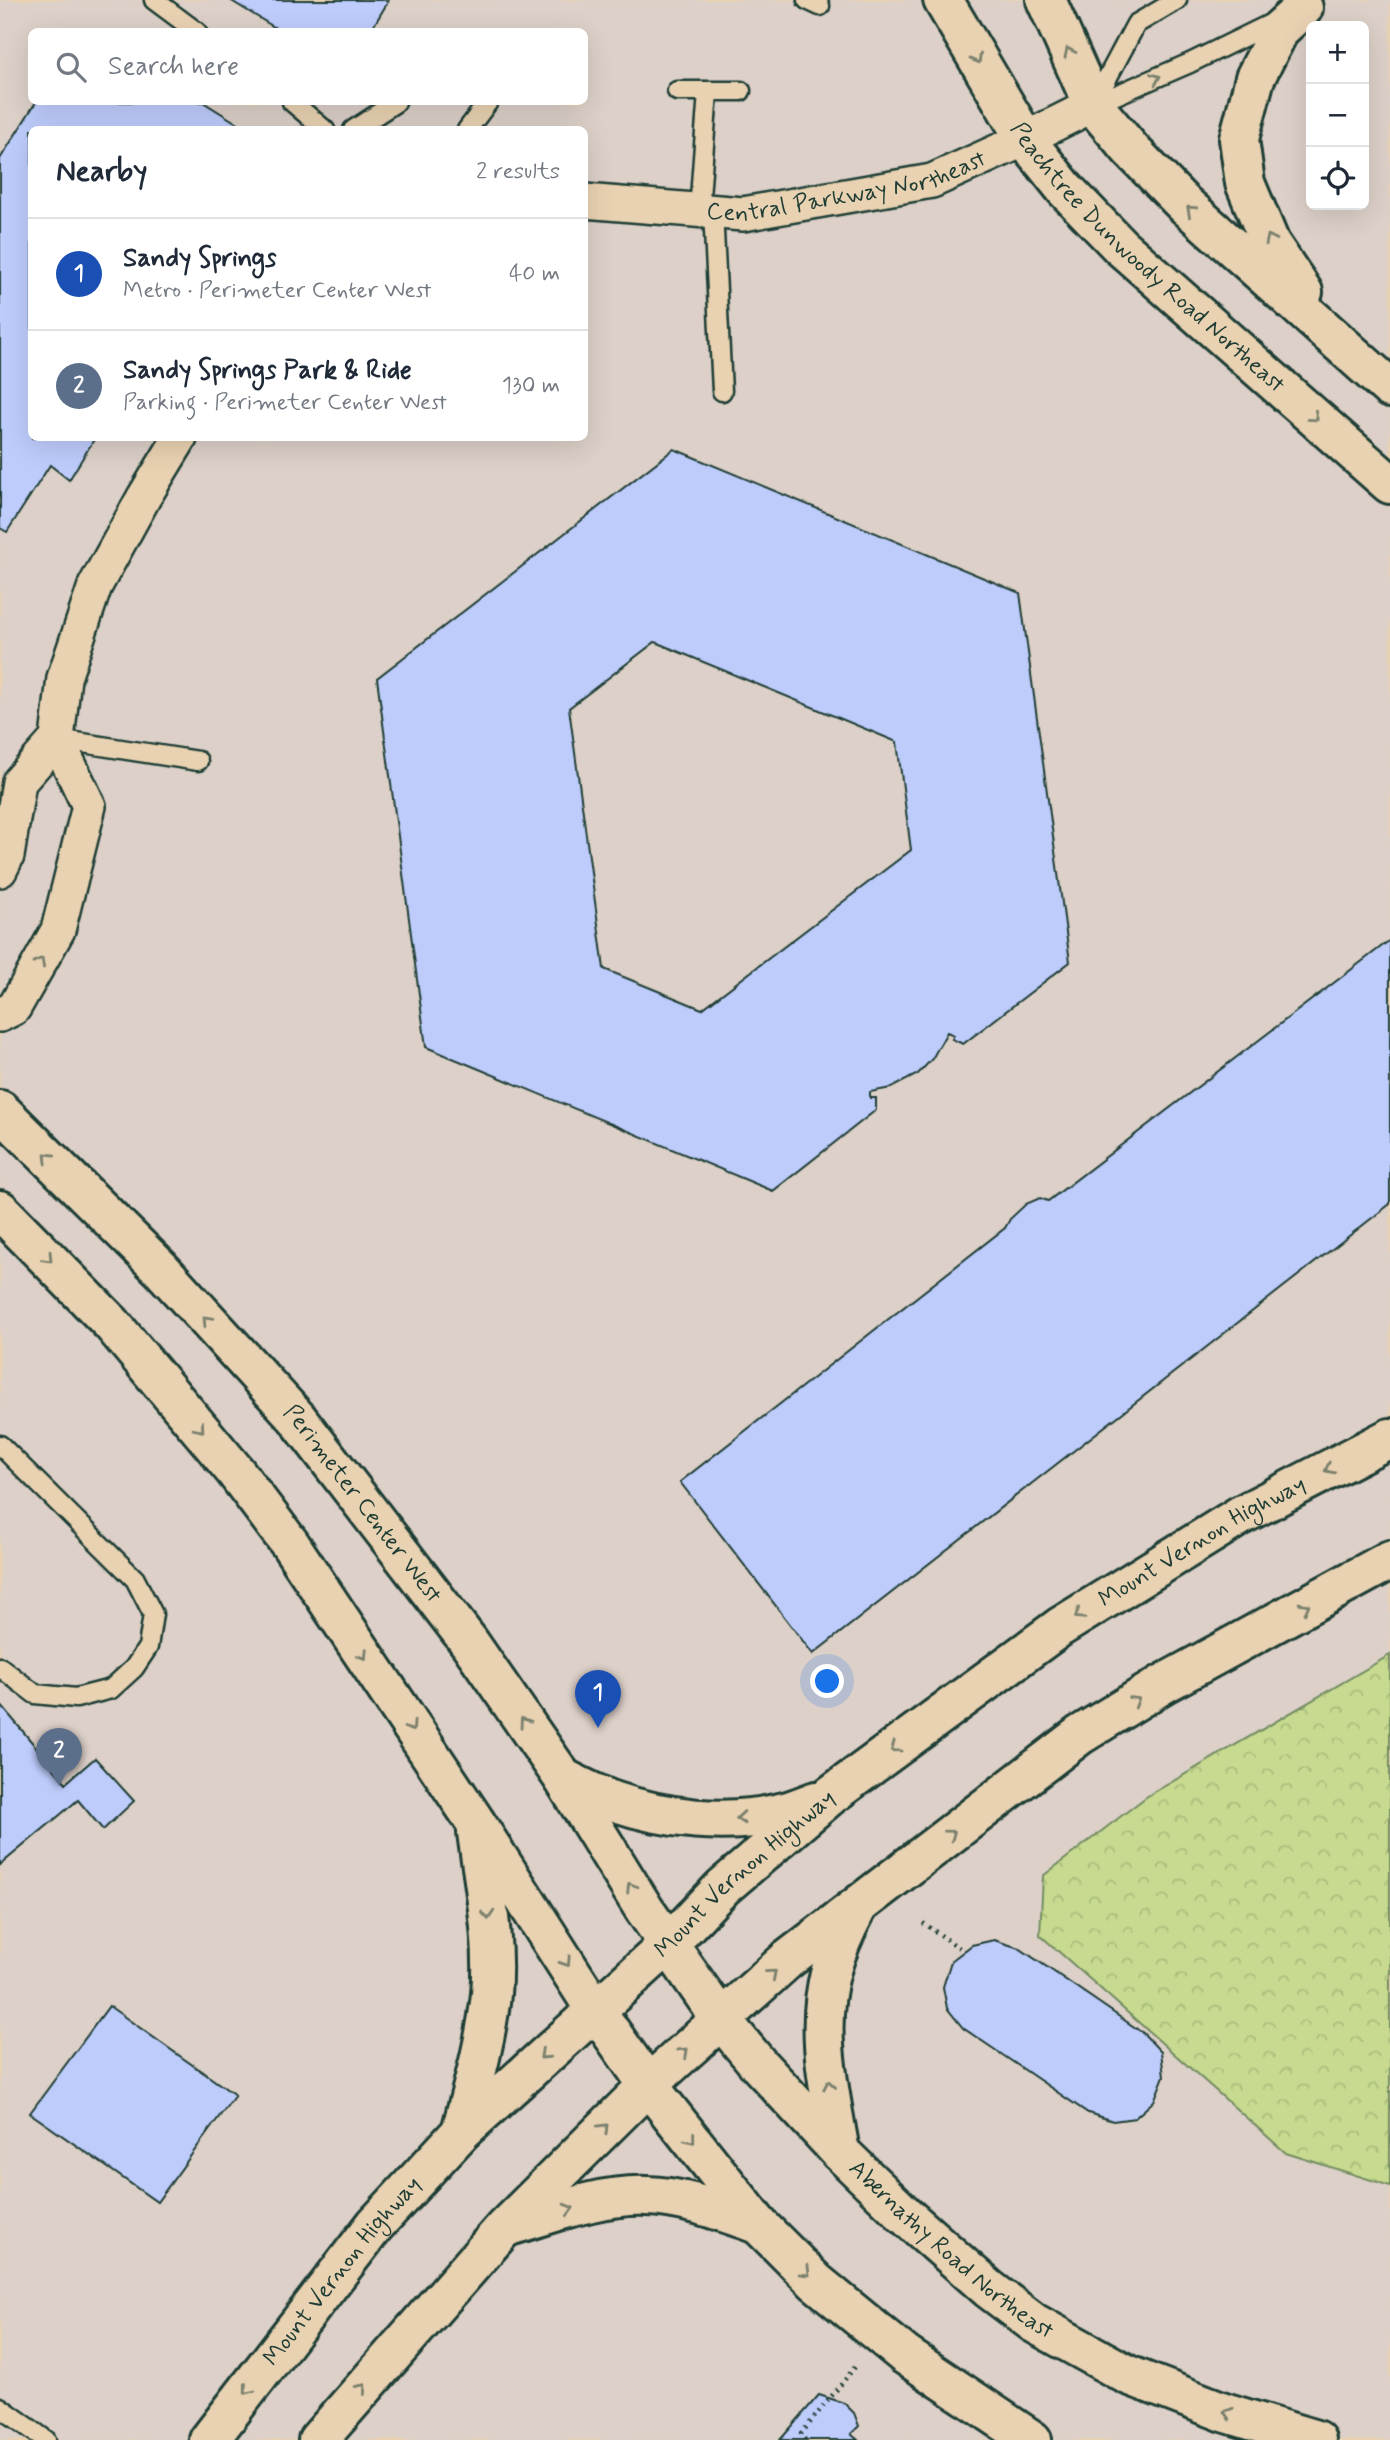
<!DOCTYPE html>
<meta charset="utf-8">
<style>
body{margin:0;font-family:Mynerve,sans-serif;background:#f6f6f7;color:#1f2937}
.controls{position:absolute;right:21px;top:21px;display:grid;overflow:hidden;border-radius:10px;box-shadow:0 7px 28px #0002}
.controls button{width:63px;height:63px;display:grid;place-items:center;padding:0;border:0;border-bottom:2px solid #e0e1e3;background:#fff;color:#1f2937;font:35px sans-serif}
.you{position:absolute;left:828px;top:1682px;width:24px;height:24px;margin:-18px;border:5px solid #fff;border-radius:50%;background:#1a73e8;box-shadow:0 0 0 10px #1a73e833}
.badge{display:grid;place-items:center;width:46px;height:46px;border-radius:50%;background:#d93025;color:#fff;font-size:23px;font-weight:700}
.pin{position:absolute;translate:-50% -58px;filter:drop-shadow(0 2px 4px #0008)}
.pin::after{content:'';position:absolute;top:37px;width:24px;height:21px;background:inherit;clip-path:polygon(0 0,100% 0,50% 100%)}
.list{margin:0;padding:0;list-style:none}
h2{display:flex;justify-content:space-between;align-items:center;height:91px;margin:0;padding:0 28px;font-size:30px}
h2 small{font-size:23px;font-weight:400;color:#747a83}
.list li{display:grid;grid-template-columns:46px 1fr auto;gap:21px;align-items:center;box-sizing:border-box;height:112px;padding:0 28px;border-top:2px solid #e0e1e3}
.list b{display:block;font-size:26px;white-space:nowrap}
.list p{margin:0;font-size:23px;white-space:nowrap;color:#747a83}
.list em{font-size:23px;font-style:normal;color:#747a83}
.icon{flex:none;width:38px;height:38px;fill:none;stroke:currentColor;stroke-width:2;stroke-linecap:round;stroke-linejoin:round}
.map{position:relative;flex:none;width:1390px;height:2440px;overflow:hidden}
.search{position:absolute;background:#fff;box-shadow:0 7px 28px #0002;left:28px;top:28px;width:560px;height:77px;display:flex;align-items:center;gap:18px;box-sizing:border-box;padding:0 24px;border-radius:10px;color:#747a83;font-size:26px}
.panel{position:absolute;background:#fff;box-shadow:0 7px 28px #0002;left:28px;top:126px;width:560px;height:315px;border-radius:10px}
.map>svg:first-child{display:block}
.built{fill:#dcd0c8;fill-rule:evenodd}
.forest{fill:url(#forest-crowns);stroke:#738c62;stroke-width:2}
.building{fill:#beccfc;stroke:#1f3d34;stroke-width:2;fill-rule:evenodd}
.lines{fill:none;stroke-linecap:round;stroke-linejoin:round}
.lane-casing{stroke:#1f3d34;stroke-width:23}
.street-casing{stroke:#1f3d34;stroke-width:38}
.secondary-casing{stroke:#1f3d34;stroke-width:44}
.path{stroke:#1f3d34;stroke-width:4.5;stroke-dasharray:2 5;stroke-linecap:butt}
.lane{stroke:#e9d2b2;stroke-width:18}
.street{stroke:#e9d2b2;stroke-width:33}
.secondary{stroke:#e9d2b2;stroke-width:38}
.oneway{stroke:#7a806d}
.labels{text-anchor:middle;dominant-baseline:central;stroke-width:5;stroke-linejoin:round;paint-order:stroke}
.street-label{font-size:24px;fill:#1f3d34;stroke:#e9d2b2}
</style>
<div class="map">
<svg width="1390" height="2440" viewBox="0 0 1390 2440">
<defs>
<pattern id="forest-crowns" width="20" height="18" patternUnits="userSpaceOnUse" patternTransform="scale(1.75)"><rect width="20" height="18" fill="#c7da8f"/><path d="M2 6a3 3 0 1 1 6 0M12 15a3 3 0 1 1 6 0" fill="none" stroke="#aabc7c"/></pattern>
</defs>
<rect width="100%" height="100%" fill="#e9d2b2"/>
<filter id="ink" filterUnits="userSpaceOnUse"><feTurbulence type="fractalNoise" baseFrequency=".0143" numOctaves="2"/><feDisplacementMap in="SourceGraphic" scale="14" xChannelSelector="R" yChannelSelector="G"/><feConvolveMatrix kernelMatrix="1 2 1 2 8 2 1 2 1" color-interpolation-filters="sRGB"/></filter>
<g filter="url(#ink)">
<path class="built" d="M0 0H1390V2440H0ZM1311 26H1364V205H1311ZM32 32H584V102H32ZM32 130H584V438H32Z"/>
<path class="forest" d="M1390 1655V2186L1286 2153 1040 1935 1043 1876 1146 1797Z"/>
<g class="building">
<path d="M230 0H389L370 32H282Z"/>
<path d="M36 102H203L248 130H32V438H95L69 480 50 465 7 532 0 528V159Z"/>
<path d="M674 449 1020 593 1070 962 963 1044 952 1039 954 1035 947 1032 932 1059 918 1074 891 1088 870 1092V1098H876V1110L773 1191 426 1047 377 678ZM655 642 897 742 911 850 702 1009 604 969 569 708Z"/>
<path d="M1390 940V1204L813 1654 680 1482 1005 1228 1010 1219 1026 1204 1040 1198 1048 1201Z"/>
<path d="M0 1704 66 1783 95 1758 134 1801 103 1830 78 1800 0 1865Z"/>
<path d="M994 1940 1019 1948 1143 2033 1161 2052 1164 2076 1154 2101 1135 2118 1113 2121 1088 2113 963 2028 947 2008 943 1987 951 1961 972 1945Z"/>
<path d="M109 2006 235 2095 157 2202 30 2113Z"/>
<path d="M819 2395 844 2403 854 2413 859 2426 851 2434 858 2440H780Z"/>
</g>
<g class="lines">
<defs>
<g id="lane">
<path d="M154 0 197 32"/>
<path d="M807 0 820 6"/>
<path d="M677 91H741"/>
<path d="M292 102 325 130"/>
<path d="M1094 103 1136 24 1177 0"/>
<path d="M1093 105 1190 63 1278 20"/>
<path d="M353 130 396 102"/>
<path d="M467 130 488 102"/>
<path d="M699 211 708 92"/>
<path d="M713 211 722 391"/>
<path d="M57 739 198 761"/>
<path d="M0 1445 135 1579 153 1614 148 1647 134 1668 111 1689 76 1698 35 1694 0 1667"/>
<path d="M0 2407 46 2440"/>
</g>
<g id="street">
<path id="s1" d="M584 201 743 214 932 181 1025 139 1093 105"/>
<path d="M0 870 7 856 19 782 57 739 64 678 95 586 144 497 180 438"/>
<path d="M0 1015 14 1008 58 930 89 806 57 739"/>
</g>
<g id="secondary">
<path id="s2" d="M943 0 1025 139 1065 189 1120 246 1390 484"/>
<path d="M1046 0 1093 105 1131 150 1182 202 1390 388"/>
<path d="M1303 8 1280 29 1255 78 1239 139 1245 183 1270 243 1303 292"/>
<path id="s3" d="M0 1110 161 1269 297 1418 469 1642 563 1778 644 1909 720 2018 759 2065 840 2152 906 2216 989 2289 1034 2323 1128 2375 1224 2412 1316 2440"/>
<path d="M0 1210 112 1324 235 1471 290 1544 476 1823 596 2011 648 2085 758 2224 816 2282 905 2355 1032 2440"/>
<path d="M563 1778C579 1786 596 1795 613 1801 665 1819 726 1826 780 1813 792 1811 804 1805 816 1801"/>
<path d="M461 2132C473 2086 486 2041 491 1994 496 1941 484 1885 477 1832"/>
<path d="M840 2152C830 2093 814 2030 831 1970 837 1949 846 1929 856 1910"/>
<path d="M509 2226C553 2213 601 2194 647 2196 685 2197 722 2212 758 2224"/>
<path id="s4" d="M209 2440 375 2225 461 2132 669 1944 723 1887 831 1795 1060 1627 1241 1515 1390 1438"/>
<path d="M318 2440 504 2228 648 2085 787 1960 1080 1735 1163 1684 1390 1560"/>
</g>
</defs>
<use href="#lane" class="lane-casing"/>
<use href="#street" class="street-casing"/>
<use href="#secondary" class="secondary-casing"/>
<g class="path">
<path d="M923 1923 964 1951"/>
<path d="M805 2440 801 2434 855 2367"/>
</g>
<use href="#lane" class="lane"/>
<use href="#street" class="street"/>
<use href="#secondary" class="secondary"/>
</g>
<defs><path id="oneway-chevron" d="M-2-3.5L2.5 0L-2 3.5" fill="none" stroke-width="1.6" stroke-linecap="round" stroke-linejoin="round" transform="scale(1.75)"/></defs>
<g class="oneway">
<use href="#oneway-chevron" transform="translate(1069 52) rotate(-115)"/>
<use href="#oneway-chevron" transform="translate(977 59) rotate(60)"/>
<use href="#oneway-chevron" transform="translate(1156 78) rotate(-23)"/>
<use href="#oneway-chevron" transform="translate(1191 210) rotate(-138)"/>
<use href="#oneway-chevron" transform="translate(1270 239) rotate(-116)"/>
<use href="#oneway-chevron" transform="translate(1314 417) rotate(41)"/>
<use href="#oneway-chevron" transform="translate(40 962) rotate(-61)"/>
<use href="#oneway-chevron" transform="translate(48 1157) rotate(-135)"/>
<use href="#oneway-chevron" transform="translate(48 1258) rotate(46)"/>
<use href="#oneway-chevron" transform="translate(207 1320) rotate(-133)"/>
<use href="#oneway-chevron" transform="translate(200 1428) rotate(50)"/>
<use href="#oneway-chevron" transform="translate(1329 1469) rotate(153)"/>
<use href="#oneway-chevron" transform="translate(1305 1607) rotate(-28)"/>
<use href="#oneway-chevron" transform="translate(1079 1615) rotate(148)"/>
<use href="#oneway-chevron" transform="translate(363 1655) rotate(57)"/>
<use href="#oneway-chevron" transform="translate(1135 1701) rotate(-32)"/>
<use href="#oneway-chevron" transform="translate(524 1722) rotate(-125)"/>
<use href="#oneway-chevron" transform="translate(411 1727) rotate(56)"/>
<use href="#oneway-chevron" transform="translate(895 1748) rotate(144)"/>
<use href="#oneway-chevron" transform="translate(741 1818) rotate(175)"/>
<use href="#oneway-chevron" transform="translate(951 1834) rotate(-37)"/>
<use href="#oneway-chevron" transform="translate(631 1887) rotate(-122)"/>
<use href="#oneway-chevron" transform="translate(488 1915) rotate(85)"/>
<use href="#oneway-chevron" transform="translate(566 1962) rotate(57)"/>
<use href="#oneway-chevron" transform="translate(772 1974) rotate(-41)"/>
<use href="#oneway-chevron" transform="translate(684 2052) rotate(-43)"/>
<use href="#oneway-chevron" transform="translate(544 2055) rotate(137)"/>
<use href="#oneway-chevron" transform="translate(829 2085) rotate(-100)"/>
<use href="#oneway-chevron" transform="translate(604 2128) rotate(-45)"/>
<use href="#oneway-chevron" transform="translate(691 2139) rotate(52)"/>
<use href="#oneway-chevron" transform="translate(569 2209) rotate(-16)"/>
<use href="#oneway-chevron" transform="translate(806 2272) rotate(45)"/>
<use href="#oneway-chevron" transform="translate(362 2388) rotate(-49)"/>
<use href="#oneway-chevron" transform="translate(248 2390) rotate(128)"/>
<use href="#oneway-chevron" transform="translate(1228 2413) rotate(-162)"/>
</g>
</g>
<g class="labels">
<g class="street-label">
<text stroke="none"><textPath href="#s1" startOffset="266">Central Parkway Northeast</textPath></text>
<text stroke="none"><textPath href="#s2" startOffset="332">Peachtree Dunwoody Road Northeast</textPath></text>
<text stroke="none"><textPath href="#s3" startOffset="536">Perimeter Center West</textPath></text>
<text stroke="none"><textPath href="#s4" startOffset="1349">Mount Vernon Highway</textPath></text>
<text stroke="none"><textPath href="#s4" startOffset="782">Mount Vernon Highway</textPath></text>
<text stroke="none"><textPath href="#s3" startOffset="1491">Abernathy Road Northeast</textPath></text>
<text stroke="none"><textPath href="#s4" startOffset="215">Mount Vernon Highway</textPath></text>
</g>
</g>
</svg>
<div class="controls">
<button>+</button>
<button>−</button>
<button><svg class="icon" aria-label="locate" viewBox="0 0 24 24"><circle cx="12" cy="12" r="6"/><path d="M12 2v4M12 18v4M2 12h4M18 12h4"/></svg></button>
</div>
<div class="you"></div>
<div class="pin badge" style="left:598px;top:1728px;background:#1a4fb4">1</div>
<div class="pin badge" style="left:59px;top:1786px;background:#5c6f8a">2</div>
<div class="search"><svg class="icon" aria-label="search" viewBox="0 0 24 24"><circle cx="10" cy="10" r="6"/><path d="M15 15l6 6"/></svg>Search here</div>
<section class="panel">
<h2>Nearby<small>2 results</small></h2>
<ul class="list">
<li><span class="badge" style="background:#1a4fb4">1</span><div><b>Sandy Springs</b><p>Metro · Perimeter Center West</p></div><em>40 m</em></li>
<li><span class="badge" style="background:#5c6f8a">2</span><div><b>Sandy Springs Park &amp; Ride</b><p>Parking · Perimeter Center West</p></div><em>130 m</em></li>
</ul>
</section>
</div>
